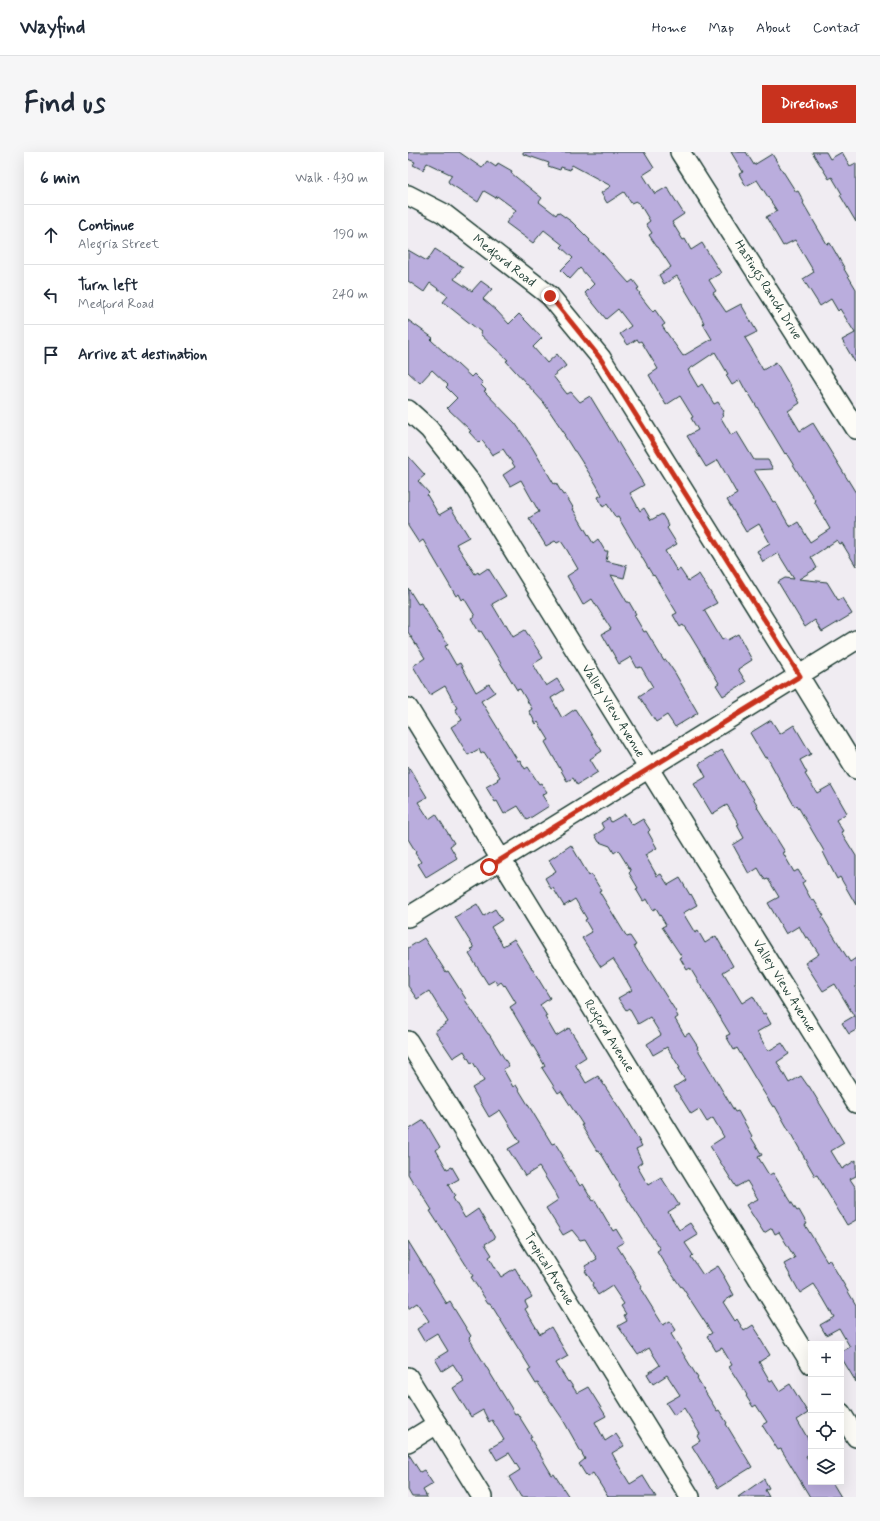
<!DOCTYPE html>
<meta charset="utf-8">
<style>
body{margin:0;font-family:Mynerve,sans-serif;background:#f6f6f7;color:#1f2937}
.controls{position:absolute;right:12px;bottom:12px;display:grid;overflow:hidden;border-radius:0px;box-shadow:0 4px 16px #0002}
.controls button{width:36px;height:36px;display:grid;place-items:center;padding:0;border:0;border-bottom:1px solid #e0e1e3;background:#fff;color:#1f2937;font:20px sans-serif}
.stop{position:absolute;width:12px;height:12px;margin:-9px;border:3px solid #c8321e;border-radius:50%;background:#fff}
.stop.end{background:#c8321e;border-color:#fff;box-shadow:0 1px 4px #0008}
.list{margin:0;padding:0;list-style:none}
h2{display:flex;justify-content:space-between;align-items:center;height:52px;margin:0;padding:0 16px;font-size:17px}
h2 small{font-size:13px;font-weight:400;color:#747a83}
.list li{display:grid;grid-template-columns:26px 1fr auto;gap:12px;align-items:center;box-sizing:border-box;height:60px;padding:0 16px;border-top:1px solid #e0e1e3}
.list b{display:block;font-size:15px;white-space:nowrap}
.list p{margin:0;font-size:13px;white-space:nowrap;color:#747a83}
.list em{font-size:13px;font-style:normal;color:#747a83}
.icon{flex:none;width:22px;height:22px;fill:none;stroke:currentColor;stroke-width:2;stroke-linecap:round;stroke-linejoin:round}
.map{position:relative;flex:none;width:448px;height:1345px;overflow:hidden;border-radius:0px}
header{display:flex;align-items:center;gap:24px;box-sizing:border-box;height:56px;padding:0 20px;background:#fff;border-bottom:1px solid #e0e1e3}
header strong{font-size:19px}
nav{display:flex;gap:22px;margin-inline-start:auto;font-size:14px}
.intro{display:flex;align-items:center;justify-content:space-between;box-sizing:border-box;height:96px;padding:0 24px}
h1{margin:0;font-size:28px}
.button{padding:10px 18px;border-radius:0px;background:#c8321e;color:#fff;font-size:14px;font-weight:700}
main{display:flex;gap:24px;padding:0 24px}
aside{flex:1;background:#fff;border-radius:0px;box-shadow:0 4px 16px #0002}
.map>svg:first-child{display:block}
.building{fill:#baaddd;stroke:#1f3d34;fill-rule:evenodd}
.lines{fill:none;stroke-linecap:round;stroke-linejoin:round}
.minor-casing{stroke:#1f3d34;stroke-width:22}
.minor{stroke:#fdfcf7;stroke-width:19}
.route{stroke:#c8321e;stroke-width:5}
.labels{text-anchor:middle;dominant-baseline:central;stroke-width:3;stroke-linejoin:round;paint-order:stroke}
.street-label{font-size:13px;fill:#1f3d34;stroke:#fdfcf7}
</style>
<header>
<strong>Wayfind</strong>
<nav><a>Home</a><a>Map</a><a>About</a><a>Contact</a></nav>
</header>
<div class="intro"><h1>Find us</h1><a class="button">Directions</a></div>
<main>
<aside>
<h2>6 min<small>Walk · 430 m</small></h2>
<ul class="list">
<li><svg class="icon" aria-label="ahead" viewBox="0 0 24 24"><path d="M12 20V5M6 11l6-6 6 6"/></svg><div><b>Continue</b><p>Alegria Street</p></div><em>190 m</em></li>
<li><svg class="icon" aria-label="left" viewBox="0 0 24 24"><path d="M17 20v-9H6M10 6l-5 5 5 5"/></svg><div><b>Turn left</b><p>Medford Road</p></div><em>240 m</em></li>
<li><svg class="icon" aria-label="arrive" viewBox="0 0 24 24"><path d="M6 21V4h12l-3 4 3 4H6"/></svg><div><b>Arrive at destination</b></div></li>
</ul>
</aside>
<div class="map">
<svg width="448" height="1345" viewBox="0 0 448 1345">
<rect width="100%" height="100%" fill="#f0ecf2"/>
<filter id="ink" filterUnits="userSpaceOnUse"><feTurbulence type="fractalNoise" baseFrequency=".025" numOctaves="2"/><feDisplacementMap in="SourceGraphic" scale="8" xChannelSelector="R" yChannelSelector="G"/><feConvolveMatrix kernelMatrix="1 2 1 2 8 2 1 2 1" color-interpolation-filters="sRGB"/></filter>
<g filter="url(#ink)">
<g class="building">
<path d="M0 0H51L74 16 79 9 88 15 90 11 104 19 103 21 134 46 131 50 148 63 150 60 164 70 182 88 181 89 195 102 221 131 225 128 231 136 229 137 232 141 231 142 245 160 247 158 257 172 254 174 275 204 304 187 295 172 296 171 290 159 269 124 256 132 251 123 263 115 250 95H249L241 83 244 81 238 72 242 69 231 51 228 49 223 51 216 40 199 51 193 41 203 34 164 13 162 18 153 15 152 18 140 14 141 11 115 2V0H236L246 16 235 23 247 42 259 35 276 62 264 70 275 88 277 87 283 98 294 91 313 121 301 128 308 139 305 141 318 160 333 152 349 180 337 186 345 199H344L355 218 368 210 392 251 380 259 392 279 405 271 448 341V414L434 391 432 392 429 388 403 405 409 416 391 427 419 430 430 448 434 446 444 462 414 480 407 468 397 475 370 430 377 426 386 427 370 401 355 410 349 399 362 391 351 372 338 380 319 348 329 342 310 308 298 315 279 284 290 278 283 266 285 265 272 244 258 253 241 223 250 217 233 189 231 190 229 187 220 193 212 182 223 174 210 157 198 167 177 141 186 132 172 116 162 127 153 118 165 106 153 95 155 93 136 78 125 91 98 71 108 58 89 44 88 46 76 39 70 50 41 31 40 29 44 23 19 11 15 18 5 13 7 10 0 7ZM307 200 320 222 318 223 324 233 332 228 339 241 340 240 377 302 378 301 407 348 406 349 422 377 402 390 390 370 382 375 367 349 365 350 346 318 365 317 360 308H346L329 280 323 283 313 266 315 265 314 262 316 259 310 250 306 252 294 232 290 235 280 218Z"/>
<path d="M323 0H338L346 13 364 2 388 40 390 39 396 50 395 51 419 92 422 91 437 117H436L448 137V212L434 188 447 181 432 157 430 159 423 147 412 154 395 127 406 120 387 88 375 94 358 65 369 59 349 28 338 34 331 22 335 20Z"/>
<path d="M404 0H418L422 7 434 0 442 14 448 11V70L432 43 434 42 424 25 421 27Z"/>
<path d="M27 97 55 115 46 127 64 139 73 129 84 137 75 147 88 158 101 172 111 162 120 171 134 186 125 195 139 211 149 202 158 214 145 224 159 242 163 240 172 250 182 244 236 333 222 341 232 359 236 356 243 368 254 362 261 374 259 376 269 392 257 399 269 419 272 417 280 429 291 422 309 451 296 458 314 488 317 486 319 488 330 482 344 508 330 517 338 530 315 544 308 533 311 531 282 483 275 473 272 475 265 463 269 461 246 423 245 424 210 365 208 366 199 352 195 355 190 345 194 343 188 332 167 299H166L156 283 157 282 136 251 98 209 100 208 72 182 73 180 35 150 40 144 22 131 16 140 0 129V98L19 109Z"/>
<path d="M0 168 25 186 23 188 63 225 66 222 75 231 73 233 78 238 76 239 107 271 124 295 146 332 148 331 155 343 157 342 166 357H165L185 391 190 387 197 399H200L198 409 219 414 216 426 203 423 219 450H221L228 462 226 463 236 480 238 479 256 509 258 508 267 521 290 561 267 575 259 563 248 570 231 544 245 535 233 515 229 516 223 505 211 512 194 482 203 477 184 447 175 453 159 424 170 417 159 398 153 389 149 391 147 389 138 394 121 366 131 360 113 328 102 334 95 323 107 315 95 297 84 303 74 288 71 291 61 280 63 279 39 256 49 246 38 235 40 233 24 218 12 231 0 220Z"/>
<path d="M0 304 17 323 10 329 21 341 19 343 31 363 43 356 61 385 48 392 67 422 70 420 71 422 80 416 98 444 84 452 96 472H98L105 485 117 478 135 506 125 512 138 534 149 527 156 538 143 546 154 566 167 557 194 599 182 607 190 620 169 633 165 626 159 629 137 590 141 588 130 570 128 572 121 559 124 557 112 537 109 538 73 479 71 480 63 466 67 464 56 446 54 448 51 442 48 444 15 388 11 391 0 374Z"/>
<path d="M0 436 10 452 13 451 31 481 32 480 40 493 37 494 48 513 52 511 68 540 81 532 87 540 73 549 110 609 112 608 117 617 120 615 131 632 133 631 139 640 134 643 141 654 119 668 110 654 96 662 89 649 87 650 78 635 90 628 89 627 92 625 76 600 73 602 71 597 60 603 43 575 54 568 47 557 49 556 37 534 22 543 5 514 17 506 0 480Z"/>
<path d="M363 568 372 582 386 573 403 602 392 608 399 621 397 622 409 641 423 633 439 661 428 668 435 679 433 680 448 704V753L432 725 429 727 415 700 416 699 389 653 387 655 359 605 357 606 342 581Z"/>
<path d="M314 598 332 629 334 628 350 654 349 655 377 700 375 701 386 720 390 718 397 729 394 731 404 749 406 748 416 764 414 765 442 810 448 806V878L441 882 434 871 446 864 427 832 415 839 397 811 411 802 400 785 398 786 391 774 378 782 360 751 371 745 360 727 357 728 350 716 341 722 325 693 336 686 329 673 331 672 319 653 304 662 286 632 298 625 291 612Z"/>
<path d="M0 614 19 645 10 650 21 667 28 662 46 691 42 694 49 706 18 725 10 712 13 710 7 701 8 700 0 687Z"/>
<path d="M217 662 223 672H224L225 673 235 667 242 678 240 680 249 696 237 703 249 724 253 722 260 733 272 726 282 743 283 742 289 753 275 761 287 781 290 779 297 791 308 784 325 814 315 820 334 851 345 844 355 862 357 861 363 872 349 880 360 899 374 891 381 902 369 910 381 931 393 924 400 934H401L436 991 423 999 434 1017 448 1008V1024L442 1027 448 1036V1068L439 1073 409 1023 407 1024 367 954 365 955 353 936 329 896 326 898 318 884 322 882 282 816 279 818 272 806 274 805 254 775 258 773 248 756 245 758 239 747 235 749 228 737 230 736 221 721 223 719 210 698 206 701 202 694 191 690 187 683 196 677 193 671 201 666 203 670Z"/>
<path d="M163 693 181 724 183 722 193 738 191 739 219 785 222 784 228 793 226 794 237 811 267 858 270 865 267 867 277 884 281 881 290 895 289 896 327 960 330 959 344 984 343 985 354 1003 350 1005 361 1023 365 1021 389 1059 391 1058 399 1072 397 1073 419 1109 421 1107 448 1153V1230L433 1205V1200L442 1195 431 1176 418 1183 412 1173 426 1165 415 1146 406 1132 392 1141 376 1112 387 1106 371 1080 367 1082 364 1076 356 1081 338 1053 350 1047 339 1029 328 1035 302 994 316 985 305 966 299 970 291 957 283 962 266 935 277 928 270 917 272 916 259 895 245 903 239 892 253 883 242 865 230 872 221 856 218 858 210 846 224 838 213 819 205 807 193 815 174 786 184 780 177 768 179 767 167 747 156 754 145 736 143 737 137 726 148 719 141 708Z"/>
<path d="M69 752 76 764 87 757 94 768 83 775 95 794 106 787 142 846 132 853 139 864 137 865 148 884 161 876 168 887 178 905 167 912 178 931 190 924 216 963 234 994 228 997 234 1010 229 1014 240 1033 253 1025 271 1053 260 1060 271 1078 282 1071 290 1083 277 1091 285 1103 283 1105 295 1123 310 1114 317 1125H316L326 1143 315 1150 327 1169 329 1167 336 1179 345 1173 352 1184 351 1185 362 1203 351 1210 362 1229 364 1228 371 1239 382 1232 400 1261 389 1268 403 1292V1301L398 1304 403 1313V1330H424L433 1345H402L373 1297 370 1298 354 1273 359 1270 348 1253 345 1255 338 1244 339 1243 321 1215 324 1213 314 1196 308 1199 299 1184 304 1181 274 1135H273L261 1118 249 1099 252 1097 211 1034 212 1033 191 998 189 999 173 973H175L153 939 150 941 134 916 137 914 102 855 108 851 97 833 96 834 93 830 89 833 87 828 80 832 61 802 65 799 63 797 66 796 47 765Z"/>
<path d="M16 786 38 820 40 819 58 847 57 848 80 882H81L101 914 95 917 105 935 108 933 144 992 147 991 155 1004 154 1005 172 1034 175 1032 185 1049 187 1048 205 1079 208 1077 216 1090 209 1094 228 1124H227L234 1135 232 1136 255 1173 262 1169 268 1178 263 1182 290 1226 289 1227 309 1259 311 1258 319 1271 318 1272 344 1315 310 1336 284 1294 292 1289 289 1284 292 1282 276 1256 266 1263 258 1251 272 1243 259 1223 245 1232 239 1222 252 1213 241 1196 230 1203 210 1174 219 1169 216 1163 218 1162 213 1154 216 1152 204 1134 190 1143 184 1133 185 1131 177 1119 179 1118 177 1114 189 1107 177 1087 172 1088 164 1078 155 1083 138 1056 150 1048 144 1036 131 1015 117 1024 100 997 112 990 92 958 81 965 64 936 76 929 65 910 63 911 56 899 45 906 27 879 40 870 21 839 9 847 0 834V796Z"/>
<path d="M16 968 32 995 28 998 39 1017 44 1015 51 1027 40 1033 47 1044 45 1046 57 1066 70 1057 87 1086 77 1092 84 1103 81 1105 93 1125 107 1116 124 1145 117 1149 120 1155 117 1157 132 1182 143 1175 160 1204 148 1211 160 1230 161 1229 169 1241 180 1235 190 1251 198 1264 187 1270 197 1289 208 1282 216 1294 204 1301 211 1314 222 1332 235 1324 248 1345H200L185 1321 179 1325 171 1312 177 1307 154 1266 130 1231 128 1232 120 1219 123 1217 82 1151H80L63 1125 65 1124 36 1078 35 1079 22 1059 24 1058 7 1031 6 1032 0 1022V978Z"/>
<path d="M0 1089 39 1152 42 1150 63 1184 61 1186 68 1198 107 1262 109 1261 124 1285 122 1286 144 1323 146 1322 161 1345H113L101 1325 112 1318 101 1301 89 1308 82 1296 96 1288 84 1268 81 1270 75 1258 63 1265 45 1236 56 1229 45 1212 34 1219 27 1207 40 1199 29 1181 16 1189 9 1177 21 1169 9 1151 0 1157Z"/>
<path d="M0 1301 12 1320 16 1318 25 1332 15 1338 19 1345H4L0 1338Z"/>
<path d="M356 1327 361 1336 357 1338 361 1345H330Z"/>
</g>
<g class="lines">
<defs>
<g id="minor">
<path d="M272 0 448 277"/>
<path d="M0 43 35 61 142 144 193 206 391 524 448 617"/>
<path d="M0 258 21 277 65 333 448 951"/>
<path d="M0 556 403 1212"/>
<path d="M0 765 448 488"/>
<path d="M0 889 282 1345"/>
<path d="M0 1225 74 1345"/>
<path d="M433 1261 448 1285"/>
<path d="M0 1290 29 1272"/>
</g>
</defs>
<use href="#minor" class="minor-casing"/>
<use href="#minor" class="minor"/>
</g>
</g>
<g class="lines" filter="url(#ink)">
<path class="route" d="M81 715 392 524 192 206 142 144"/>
</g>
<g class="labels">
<g class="street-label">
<text transform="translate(96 109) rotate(38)">Medford Road</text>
<text transform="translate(360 138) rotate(58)">Hastings Ranch Drive</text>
<text transform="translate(205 559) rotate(58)">Valley View Avenue</text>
<text transform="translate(376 834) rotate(58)">Valley View Avenue</text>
<text transform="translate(201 884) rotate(58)">Rexford Avenue</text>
<text transform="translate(141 1117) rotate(58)">Tropical Avenue</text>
</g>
</g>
</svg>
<div class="controls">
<button>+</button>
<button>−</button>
<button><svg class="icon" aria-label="locate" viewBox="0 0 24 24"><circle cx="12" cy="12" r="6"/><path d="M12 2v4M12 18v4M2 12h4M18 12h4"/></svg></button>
<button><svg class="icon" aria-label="layers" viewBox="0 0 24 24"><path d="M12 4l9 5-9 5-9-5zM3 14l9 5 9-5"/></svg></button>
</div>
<div class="stop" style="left:81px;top:715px"></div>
<div class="stop end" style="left:142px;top:144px"></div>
</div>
</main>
